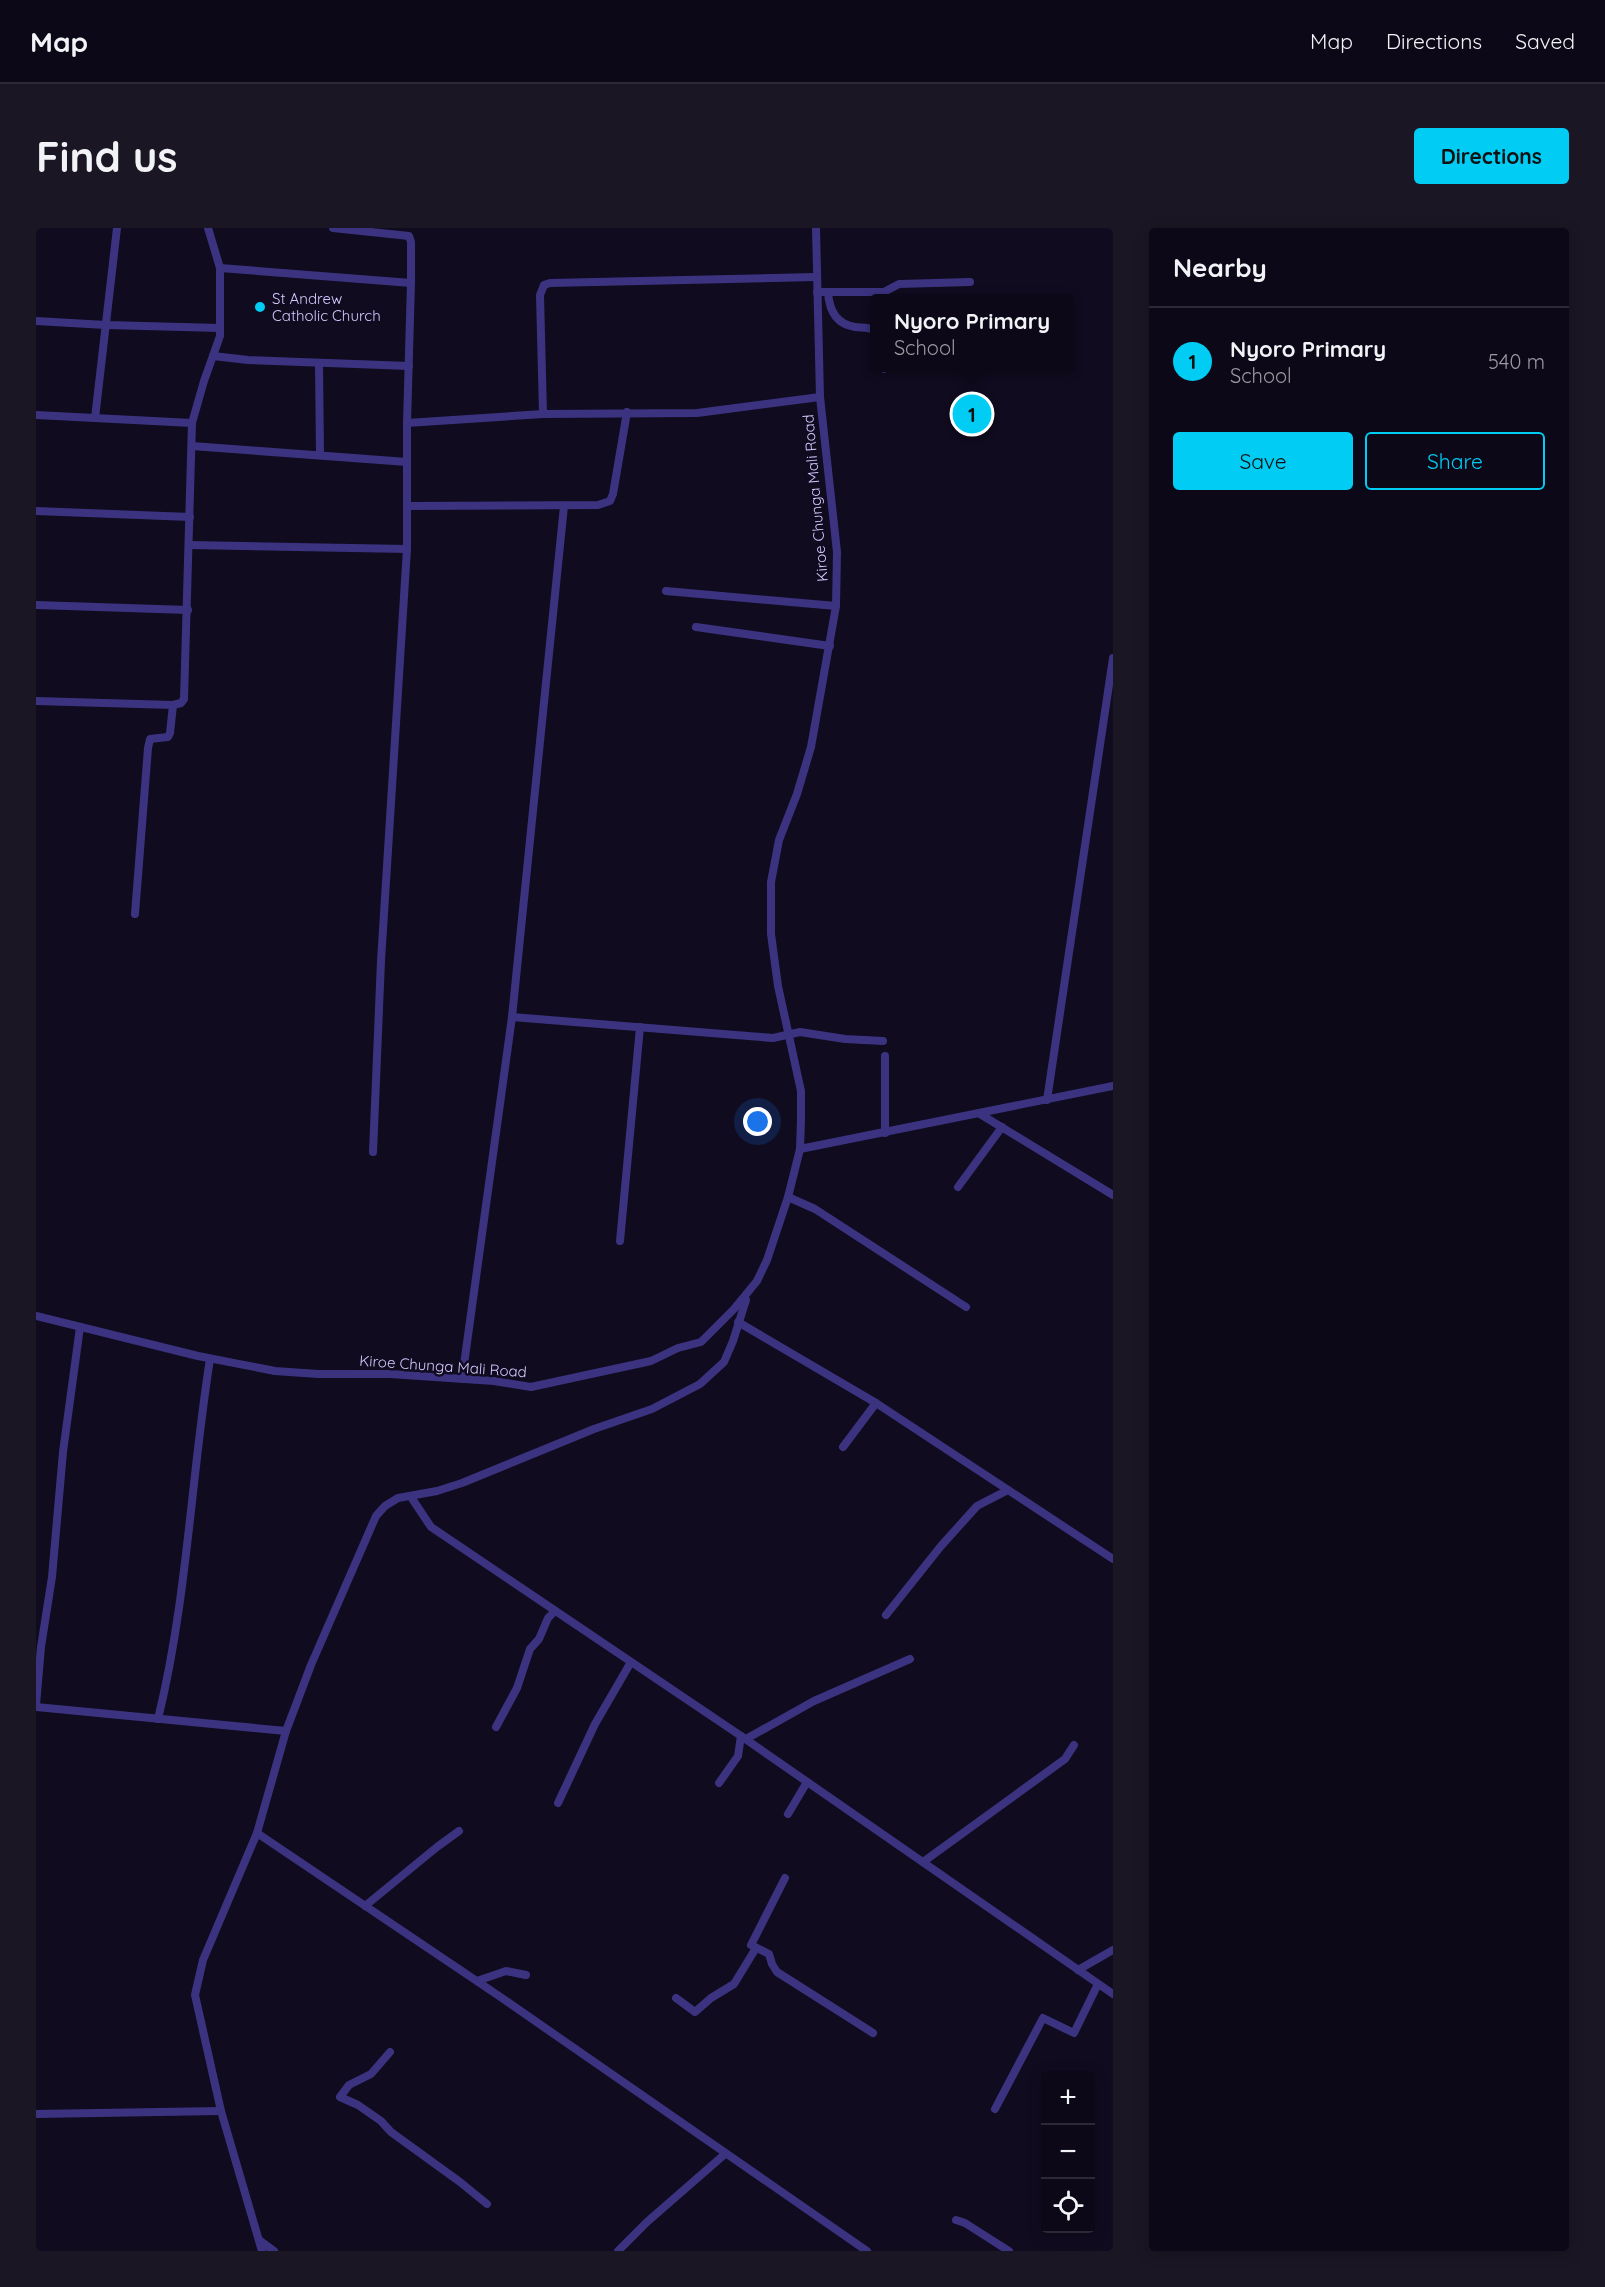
<!DOCTYPE html>
<meta charset="utf-8">
<style>
body{margin:0;font-family:Quicksand,sans-serif;background:#1a1624;color:#f1f3f6}
.controls{position:absolute;right:18px;bottom:18px;display:grid;overflow:hidden;border-radius:6px;box-shadow:0 3px 15px #0003}
.controls button{width:54px;height:54px;display:grid;place-items:center;padding:0;border:0;border-bottom:2px solid #2c2936;background:#0c0817;color:#f1f3f6;font:30px sans-serif}
.you{position:absolute;left:722px;top:894px;width:21px;height:21px;margin:-15px;border:4px solid #fff;border-radius:50%;background:#1a73e8;box-shadow:0 0 0 9px #1a73e833}
.badge{display:grid;place-items:center;width:39px;height:39px;border-radius:50%;background:#00ccf4;color:#111;font-size:20px;font-weight:700}
.pin{position:absolute;translate:-50% -50%;border:3px solid #fff;box-shadow:0 2px 6px #0006}
.popup{position:absolute;left:834px;top:66px;width:204px;height:78px;box-sizing:border-box;display:grid;place-content:center;border-radius:6px;background:#0c0817;filter:drop-shadow(0 2px 4px #0005);font-size:20px;white-space:nowrap;color:#9a9aa1}
.popup b{font-size:22px;color:#f1f3f6}
.popup::after{content:'';position:absolute;left:50%;top:100%;margin-left:-12px;border:12px solid transparent;border-top-color:#0c0817}
.list{margin:0;padding:0;list-style:none}
h2{display:flex;justify-content:space-between;align-items:center;height:78px;margin:0;padding:0 24px;font-size:26px}
h2 small{font-size:20px;font-weight:400;color:#9a9aa1}
.list li{display:grid;grid-template-columns:39px 1fr auto;gap:18px;align-items:center;box-sizing:border-box;height:108px;padding:0 24px;border-top:2px solid #2c2936}
.list b{display:block;font-size:22px;white-space:nowrap}
.list p{margin:0;font-size:20px;white-space:nowrap;color:#9a9aa1}
.list em{font-size:20px;font-style:normal;color:#9a9aa1}
.actions{display:flex;gap:12px;padding:18px 24px}
.actions a{flex:1;padding:14px 0;border:2px solid #00ccf4;border-radius:6px;text-align:center;font-size:21px;color:#00ccf4}
.actions .main{background:#00ccf4;color:#111}
.icon{flex:none;width:33px;height:33px;fill:none;stroke:currentColor;stroke-width:2;stroke-linecap:round;stroke-linejoin:round}
.map{position:relative;flex:none;width:1077px;height:2023px;overflow:hidden;border-radius:6px}
header{display:flex;align-items:center;gap:36px;box-sizing:border-box;height:84px;padding:0 30px;background:#0c0817;border-bottom:2px solid #2c2936}
header strong{font-size:28px}
nav{display:flex;gap:33px;margin-inline-start:auto;font-size:21px}
.intro{display:flex;align-items:center;justify-content:space-between;box-sizing:border-box;height:144px;padding:0 36px}
h1{margin:0;font-size:42px}
.button{padding:15px 27px;border-radius:6px;background:#00ccf4;color:#111;font-size:21px;font-weight:700}
main{display:flex;gap:36px;padding:0 36px}
aside{flex:1;background:#0c0817;border-radius:6px;box-shadow:0 3px 15px #0003}
.map>svg:first-child{display:block}
.lines{fill:none;stroke-linecap:round;stroke-linejoin:round}
.street{stroke:#3b3380;stroke-width:8}
.poi-dot{fill:#00ccf4;stroke:#100b1f;stroke-width:2}
.labels{text-anchor:middle;dominant-baseline:central;stroke-width:5;stroke-linejoin:round;paint-order:stroke}
.poi-label{font-size:15px;fill:#d2c9ff;stroke:#100b1f;text-anchor:start}
.street-label{font-size:15px;fill:#d2c9ff;stroke:#100b1f}
</style>
<header>
<strong>Map</strong>
<nav><a>Map</a><a>Directions</a><a>Saved</a></nav>
</header>
<div class="intro"><h1>Find us</h1><a class="button">Directions</a></div>
<main>
<div class="map">
<svg width="1077" height="2023" viewBox="0 0 1077 2023">
<rect width="100%" height="100%" fill="#100b1f"/>
<g class="lines">
<g class="street">
<path d="M297 0 373 8 375 14V55"/>
<path d="M781 64H848L863 56 934 54"/>
<path d="M792 64C793 81 799 96 819 99 826 100 832 99 838 102"/>
<path d="M0 93 70 97 184 100"/>
<path d="M177 128 212 132 373 138"/>
<path d="M283 135 284 227"/>
<path d="M847 140 848 141"/>
<path d="M507 186 504 67 508 57 514 55 780 49"/>
<path d="M0 187 156 195"/>
<path d="M59 190 81 0"/>
<path d="M371 195 507 186 661 185 784 169"/>
<path d="M156 218 371 234"/>
<path d="M371 278 562 277 574 273 577 266 591 184"/>
<path d="M0 283 154 289"/>
<path d="M153 317 371 321V195L375 55 184 40"/>
<path d="M630 363 800 378"/>
<path d="M0 377 152 382"/>
<path d="M660 399 794 418"/>
<path d="M0 473 137 477 145 475 148 471 156 195 168 153 184 108V40L172 0"/>
<path d="M99 686 112 520 114 511 132 509 134 505 137 477"/>
<path d="M476 789 737 810 764 804 809 811 847 813"/>
<path d="M1011 872 1077 430"/>
<path d="M944 886 1077 967"/>
<path d="M849 905V828"/>
<path d="M764 921 1077 858"/>
<path d="M337 924 345 733 371 321"/>
<path d="M922 959 966 899"/>
<path d="M752 969 779 981 930 1079"/>
<path d="M584 1013 604 799"/>
<path d="M0 1088 162 1128 239 1143 282 1146H354L458 1153 495 1159 615 1133 642 1120 665 1114 698 1081 721 1053 731 1032 752 969 764 921 765 892V863L742 758 735 706V654L743 612 761 566 775 519 800 378 801 324 784 169 780 0"/>
<path d="M702 1094 840 1175 1077 1331"/>
<path d="M426 1151 476 789 528 278"/>
<path d="M807 1219 840 1175"/>
<path d="M375 1269 395 1299 705 1508 1077 1766"/>
<path d="M850 1387 905 1318 941 1278 972 1262"/>
<path d="M0 1477 5 1419 16 1349 27 1224 44 1099"/>
<path d="M0 1479 250 1503"/>
<path d="M122 1491C151 1373 155 1250 174 1131"/>
<path d="M460 1499 481 1460 494 1421 503 1411 512 1390 519 1383"/>
<path d="M710 1511 778 1473 874 1431"/>
<path d="M683 1555 702 1528 705 1508"/>
<path d="M522 1575 559 1496 595 1434"/>
<path d="M752 1586 771 1554"/>
<path d="M221 1605 463 1768 831 2023"/>
<path d="M887 1634 1029 1531 1038 1517"/>
<path d="M749 1650 715 1717 733 1726 736 1736 741 1744 837 1805"/>
<path d="M329 1678 401 1619 423 1603"/>
<path d="M1042 1742 1077 1722"/>
<path d="M441 1753 470 1743 490 1747"/>
<path d="M640 1770 659 1784 675 1770 698 1756 720 1720"/>
<path d="M354 1824 335 1846 313 1857 304 1869 322 1877 345 1893 355 1904 424 1954 451 1976"/>
<path d="M959 1881 1007 1790 1038 1805 1062 1756"/>
<path d="M0 1886 185 1883"/>
<path d="M920 1992 929 1995 973 2023"/>
<path d="M223 2012 238 2023"/>
<path d="M226 2023 185 1883 159 1767 167 1732 221 1605 250 1503 275 1437 340 1288 349 1278 362 1270 401 1263 426 1255 558 1201 616 1181 664 1156 688 1134 697 1113 710 1072"/>
<path d="M582 2023 611 1994 689 1926"/>
</g>
</g>
<circle class="poi-dot" cx="224" cy="79" r="6"/>
<g class="labels">
<g class="poi-label">
<text x="236" y="70">St Andrew<tspan x="236" dy="17">Catholic Church</tspan></text>
</g>
<g class="street-label">
<text transform="translate(779 270) rotate(-95)">Kiroe Chunga Mali Road</text>
<text transform="translate(407 1138) rotate(4)">Kiroe Chunga Mali Road</text>
</g>
</g>
</svg>
<div class="controls">
<button>+</button>
<button>−</button>
<button><svg class="icon" aria-label="locate" viewBox="0 0 24 24"><circle cx="12" cy="12" r="6"/><path d="M12 2v4M12 18v4M2 12h4M18 12h4"/></svg></button>
</div>
<div class="you"></div>
<div class="pin badge" style="left:936px;top:186px">1</div>
<div class="popup"><b>Nyoro Primary</b>School</div>
</div>
<aside>
<h2>Nearby<small></small></h2>
<ul class="list">
<li><span class="badge">1</span><div><b>Nyoro Primary</b><p>School</p></div><em>540 m</em></li>
</ul>
<div class="actions"><a class="main">Save</a><a>Share</a></div>
</aside>
</main>
